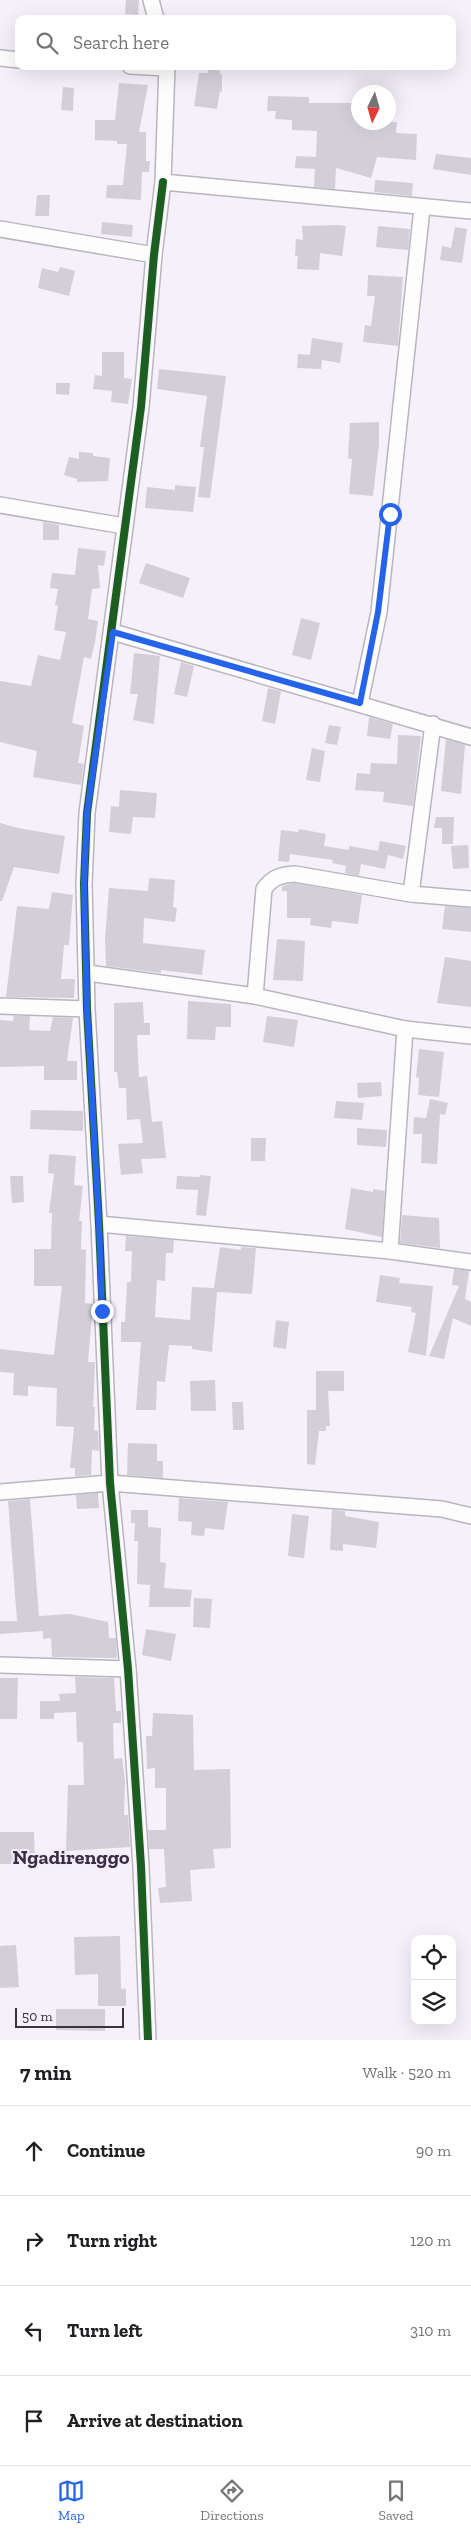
<!DOCTYPE html>
<meta charset="utf-8">
<style>
body{margin:0;font-family:"Zilla Slab",serif;background:#f2f2f2;color:#202124}
.controls{position:absolute;right:15px;bottom:15px;display:grid;overflow:hidden;border-radius:10px;box-shadow:0 5px 20px #0002}
.controls button{width:45px;height:45px;display:grid;place-items:center;padding:0;border:0;border-bottom:1px solid #e0e0e0;background:#fff;color:#202124;font:25px sans-serif}
.compass{position:absolute;left:351px;top:85px;width:45px;height:45px;border-radius:50%;background:#fff;box-shadow:0 5px 20px #0002;rotate:185deg}
.scale{position:absolute;left:15px;bottom:12px;width:109px;box-sizing:border-box;padding-left:5px;border:2px solid #38333d;border-top:0;font-size:14px;line-height:18px;white-space:nowrap;color:#38333d;-webkit-text-stroke:4px #f5edfd;paint-order:stroke}
.stop{position:absolute;width:15px;height:15px;margin:-11px;border:4px solid #2563eb;border-radius:50%;background:#fff}
.stop.end{background:#2563eb;border-color:#fff;box-shadow:0 1px 5px #0008}
.list{margin:0;padding:0;list-style:none}
h2{display:flex;justify-content:space-between;align-items:center;height:65px;margin:0;padding:0 20px;font-size:21px}
h2 small{font-size:16px;font-weight:400;color:#757577}
.list li{display:grid;grid-template-columns:32px 1fr auto;gap:15px;align-items:center;box-sizing:border-box;height:90px;padding:0 20px;border-top:1px solid #e0e0e0}
.list b{display:block;font-size:19px;white-space:nowrap}
.list em{font-size:16px;font-style:normal;color:#757577}
.icon{flex:none;width:28px;height:28px;fill:none;stroke:currentColor;stroke-width:2;stroke-linecap:round;stroke-linejoin:round}
.map{position:relative;flex:none;width:471px;height:2040px;overflow:hidden}
.search{position:absolute;background:#fff;box-shadow:0 5px 20px #0002;left:15px;right:15px;top:15px;height:55px;display:flex;align-items:center;gap:12px;box-sizing:border-box;padding:0 18px;border-radius:10px;color:#757577;font-size:19px}
.sheet{height:425px;background:#fff}
nav{display:flex;justify-content:space-around;align-items:center;box-sizing:border-box;height:70px;border-top:1px solid #e0e0e0;background:#fff;font-size:14px;color:#757577}
nav a{display:grid;justify-items:center;gap:2px}
nav .on{color:#2563eb}
.map>svg:first-child{display:block}
.building{fill:#d3cfd8}
.lines{fill:none;stroke-linecap:round;stroke-linejoin:round}
.minor-casing{stroke:#b9b5be;stroke-width:18}
.minor{stroke:#fefdfe;stroke-width:15}
.cycleway-casing{stroke:#f5edfd;stroke-width:11}
.cycleway{stroke:#1b5e20;stroke-width:8}
.route{stroke:#2563eb;stroke-width:6}
.labels{text-anchor:middle;dominant-baseline:central;stroke-width:4;stroke-linejoin:round;paint-order:stroke}
.quarter-label{font-size:20px;font-weight:bold;fill:#392f42;stroke:#f5edfd}
</style>
<div class="map">
<svg width="471" height="2040" viewBox="0 0 471 2040">
<rect width="100%" height="100%" fill="#f5f0fa"/>
<g class="building">
<path d="M126 0H139L138 15 125 14Z"/>
<path d="M208 66H219L220 74H222V92L220 91 217 109 194 106 199 73H208Z"/>
<path d="M119 83 148 85 139 132H146V161H150L149 172H142L141 200 106 198 107 185H123L127 144H117V141L95 140V120H115Z"/>
<path d="M63 87 74 88 73 111 61 110Z"/>
<path d="M268 96 309 97V103H358V122H397L396 133 417 134 416 160 377 157 371 178 336 168 335 189 314 187 315 169 295 168 296 156 316 157 317 131 292 130V120L275 119 276 111H267Z"/>
<path d="M436 154 471 158V175L433 169Z"/>
<path d="M375 180 413 183 412 196 374 192Z"/>
<path d="M37 195H50L49 216H35Z"/>
<path d="M102 222 133 225 132 237 101 234Z"/>
<path d="M339 225 346 226 342 256 320 253 319 270 297 269 298 256H295L296 239 303 240 302 226Z"/>
<path d="M378 226 410 229 408 250 376 247Z"/>
<path d="M455 227 467 229 462 263 440 260 442 246 451 248Z"/>
<path d="M60 267 75 271 69 296 38 288 42 268 58 272Z"/>
<path d="M368 275 403 277 398 346 363 342 365 325 371 326 375 296H367Z"/>
<path d="M312 338 343 343 340 363 322 360 321 369 297 368 298 354 310 355Z"/>
<path d="M102 352H124V378L132 379 128 404 111 402 112 391 93 389 95 375 102 376Z"/>
<path d="M159 369 226 376 210 498 198 497 204 447H200L207 396 157 389Z"/>
<path d="M56 383H70L69 395 56 394Z"/>
<path d="M379 422V444L373 496 349 494 352 459 348 458 350 423Z"/>
<path d="M79 452 93 453V456L110 458 108 481 77 482V479L64 475 69 457 79 459Z"/>
<path d="M175 485 196 487 193 512 145 508 147 487 175 490Z"/>
<path d="M43 522 59 525V540H43Z"/>
<path d="M78 548 106 551 104 566 98 565 100 588 92 589 88 619 98 621 95 642 91 659 84 657 72 723 84 726 78 763 84 764 81 785 33 777 37 751 0 742V681L31 686 38 655 60 660 66 632 54 630 58 606 55 605 58 589 50 588 52 573 75 575Z"/>
<path d="M146 563 190 578 183 598 139 583Z"/>
<path d="M301 618 320 623 311 660 292 655Z"/>
<path d="M134 653 160 656 154 724 133 720 138 694H130Z"/>
<path d="M181 662 194 666 187 697 174 694Z"/>
<path d="M268 688 281 691 275 724 262 721Z"/>
<path d="M369 717 393 724 390 739 367 736Z"/>
<path d="M329 725 341 727 337 745 325 743Z"/>
<path d="M398 735 421 736 413 806 383 802 384 792 355 790 357 773 370 774 371 763 397 764Z"/>
<path d="M446 739 465 745 461 794 441 791Z"/>
<path d="M312 748 325 751 320 782 306 780Z"/>
<path d="M120 790 157 793 155 818 133 817 131 834 109 832 111 806 119 807Z"/>
<path d="M436 817H454L453 844H442V828H434Z"/>
<path d="M0 823 18 828 65 836 59 874 14 867 2 901H0Z"/>
<path d="M299 829 326 834 324 846 349 850V846L378 851 380 841 406 846 403 859 388 855 385 869 361 864 359 876 345 873 346 866 332 863 333 860 290 854 289 862 278 861 281 830 298 832Z"/>
<path d="M468 845 469 868 453 869 451 846Z"/>
<path d="M149 878 175 880 173 907 177 908 175 922 144 918 143 943 205 950 202 975 161 970V973L106 966 105 940 109 888 148 891Z"/>
<path d="M295 883 362 895 358 924 332 921 331 928 310 925 311 918H287V891H282V886Z"/>
<path d="M52 892 73 895 69 945H64L61 979H75L74 998 6 997 17 906 49 909Z"/>
<path d="M445 906 471 908V932L442 929Z"/>
<path d="M277 939 305 941 303 981 273 980Z"/>
<path d="M445 957 471 961V1007L437 1003Z"/>
<path d="M188 1001 231 1004V1027H216L215 1040 187 1039Z"/>
<path d="M143 1002 144 1023H150V1035H137L139 1077 147 1076 152 1122 162 1121 166 1158 141 1159 143 1173 121 1175 118 1144 143 1143 140 1119 127 1120 126 1088H119L117 1072H114V1003Z"/>
<path d="M14 1016H30L29 1030 50 1031 53 1017 73 1018 67 1061H77V1080H44V1066L0 1067V1020L13 1021Z"/>
<path d="M267 1016 298 1020 294 1047 263 1042Z"/>
<path d="M419 1049 444 1052 439 1097 418 1095 419 1078 416 1077Z"/>
<path d="M381 1082 382 1096 358 1098 357 1083Z"/>
<path d="M430 1099 448 1103 445 1115 440 1114 437 1164 421 1163 422 1134H413L414 1117 426 1118Z"/>
<path d="M336 1101 364 1103 362 1120 334 1118Z"/>
<path d="M31 1110 83 1111V1131L30 1129Z"/>
<path d="M357 1128 387 1130 386 1147 357 1145Z"/>
<path d="M251 1138H266L265 1161H251Z"/>
<path d="M49 1154 76 1156 74 1185 83 1186 79 1221H82L81 1249 86 1250 85 1303 93 1304 88 1362H95L93 1407H95L94 1430 98 1431 99 1451 92 1450 91 1475 75 1476V1468H70L74 1427 56 1426 57 1388 28 1386V1396L13 1395 14 1373 0 1372V1349L54 1355 62 1286H34V1249H51L52 1213H49L54 1174 48 1173Z"/>
<path d="M200 1175 211 1176 206 1216 196 1215 198 1190 176 1189 177 1176 200 1177Z"/>
<path d="M10 1176H23L24 1202 12 1203Z"/>
<path d="M351 1188 373 1192V1189L385 1191 382 1237 345 1229Z"/>
<path d="M402 1215 439 1218 440 1248 400 1243Z"/>
<path d="M126 1236 174 1240 173 1253H166L165 1281 157 1280 155 1317 190 1320 192 1287 214 1288 220 1247 241 1250V1247L256 1248 252 1294 217 1292 212 1352 192 1349V1346L169 1345 165 1382 157 1381 156 1410H136L141 1342H121V1322H125L127 1282H131L132 1251H125Z"/>
<path d="M454 1269 469 1271 465 1299 471 1302V1326L453 1318 444 1359 429 1356 459 1286 452 1285Z"/>
<path d="M380 1275 400 1278 399 1283 433 1286 426 1356 408 1352 416 1313 411 1312 412 1307 376 1302Z"/>
<path d="M276 1320 289 1322 286 1349 273 1347Z"/>
<path d="M316 1371H344V1391H328L330 1426H326V1431H319L315 1465 307 1464V1410H316Z"/>
<path d="M215 1380 216 1411H191L190 1381Z"/>
<path d="M232 1402H243L244 1430H233Z"/>
<path d="M128 1443 157 1444V1461H163V1478L127 1475Z"/>
<path d="M98 1493 99 1508 77 1509 76 1495Z"/>
<path d="M179 1498 228 1502 224 1530 205 1528 204 1536 191 1535 192 1522 178 1521Z"/>
<path d="M30 1499 39 1616 70 1614 108 1622 109 1638H116L117 1658 52 1657 51 1638 43 1639V1631L0 1634V1621H17L8 1501Z"/>
<path d="M131 1510H148V1527L161 1528 160 1562 166 1563 164 1588 192 1590 190 1607H149L150 1585 137 1584 138 1541H134L135 1523H131Z"/>
<path d="M332 1510 345 1511V1516L379 1522 376 1548 343 1544V1551L330 1550Z"/>
<path d="M292 1514 309 1516 304 1558 288 1556Z"/>
<path d="M194 1598 212 1599 210 1628 193 1627Z"/>
<path d="M146 1629 176 1634 171 1661 142 1655Z"/>
<path d="M75 1677 114 1678 116 1711H121V1723H113L114 1759 122 1758 125 1780 124 1815H128L130 1847 66 1851 68 1785H84L83 1742H77L76 1712 54 1713V1719H40V1701H60L59 1694 76 1693Z"/>
<path d="M0 1678H18L17 1719H0Z"/>
<path d="M153 1713 193 1715 194 1770 230 1769 231 1848 213 1849 215 1868 190 1870 192 1901 160 1903 158 1888 166 1887 164 1849H149L148 1830H166V1788H155V1768L147 1769 146 1736H152Z"/>
<path d="M0 1832H34L35 1864H0Z"/>
<path d="M120 1936 121 1989H126V2006H98V1974L75 1975 74 1937Z"/>
<path d="M16 1945 19 1987 0 1988V1946Z"/>
<path d="M56 2009H105V2031L56 2030Z"/>
</g>
<g class="lines">
<defs>
<g id="minor">
<path d="M151 0 156 19"/>
<path d="M0 58 19 60"/>
<path d="M130 66 167 68"/>
<path d="M167 66 163 182 471 211"/>
<path d="M0 229 154 255"/>
<path d="M0 505 124 526"/>
<path d="M113 632 471 737"/>
<path d="M360 703 379 612 422 208"/>
<path d="M411 894 433 724"/>
<path d="M88 973 255 996 405 1029 471 1036"/>
<path d="M255 996 264 889C273 877 280 875 295 874L411 894 471 899"/>
<path d="M0 1006 87 1009"/>
<path d="M99 1224 390 1251 471 1262"/>
<path d="M390 1251 405 1029"/>
<path d="M0 1492 110 1483 442 1509 471 1516"/>
<path d="M0 1665 128 1669"/>
<path d="M148 2040 141 1866 128 1669 110 1483 99 1224 87 1009 84 884 87 813 141 407 154 255 163 182"/>
</g>
</defs>
<use href="#minor" class="minor-casing"/>
<use href="#minor" class="minor"/>
<defs>
<path id="cycleway" d="M148 2040 141 1866 128 1669 110 1483 99 1224 87 1009 84 884 87 813 141 407 154 255 163 182"/>
</defs>
<use href="#cycleway" class="cycleway-casing"/>
<use href="#cycleway" class="cycleway"/>
</g>
<g class="lines">
<path class="route" d="M102 1311 99 1224 87 1009 84 884 87 813 113 632 360 703 378 612 390 514"/>
</g>
<g class="labels">
<g class="quarter-label">
<text x="71" y="1857">Ngadirenggo</text>
</g>
</g>
</svg>
<div class="controls">
<button><svg class="icon" aria-label="locate" viewBox="0 0 24 24"><circle cx="12" cy="12" r="6"/><path d="M12 2v4M12 18v4M2 12h4M18 12h4"/></svg></button>
<button><svg class="icon" aria-label="layers" viewBox="0 0 24 24"><path d="M12 4l9 5-9 5-9-5zM3 14l9 5 9-5"/></svg></button>
</div>
<svg class="compass" viewBox="-18 -18 36 36"><path d="M0-13l5 13h-10z" fill="#e53935"/><path d="M0 13l5-13h-10z" fill="#757577"/></svg>
<div class="scale">50 m</div>
<div class="stop" style="left:390px;top:514px"></div>
<div class="stop end" style="left:102px;top:1311px"></div>
<div class="search"><svg class="icon" aria-label="search" viewBox="0 0 24 24"><circle cx="10" cy="10" r="6"/><path d="M15 15l6 6"/></svg>Search here</div>
</div>
<section class="sheet">
<h2>7 min<small>Walk · 520 m</small></h2>
<ul class="list">
<li><svg class="icon" aria-label="ahead" viewBox="0 0 24 24"><path d="M12 20V5M6 11l6-6 6 6"/></svg><div><b>Continue</b></div><em>90 m</em></li>
<li><svg class="icon" aria-label="right" viewBox="0 0 24 24"><path d="M7 20v-9h11M14 6l5 5-5 5"/></svg><div><b>Turn right</b></div><em>120 m</em></li>
<li><svg class="icon" aria-label="left" viewBox="0 0 24 24"><path d="M17 20v-9H6M10 6l-5 5 5 5"/></svg><div><b>Turn left</b></div><em>310 m</em></li>
<li><svg class="icon" aria-label="arrive" viewBox="0 0 24 24"><path d="M6 21V4h12l-3 4 3 4H6"/></svg><div><b>Arrive at destination</b></div></li>
</ul>
</section>
<nav>
<a class="on"><svg class="icon" aria-label="map" viewBox="0 0 24 24"><path d="M3 6l6-2 6 2 6-2v14l-6 2-6-2-6 2zM9 4v14M15 6v14"/></svg>Map</a>
<a><svg class="icon" aria-label="directions" viewBox="0 0 24 24"><path d="M12 3l9 9-9 9-9-9zM9 14v-3h6M13 9l2 2-2 2"/></svg>Directions</a>
<a><svg class="icon" aria-label="saved" viewBox="0 0 24 24"><path d="M7 4h10v16l-5-4-5 4z"/></svg>Saved</a>
</nav>
